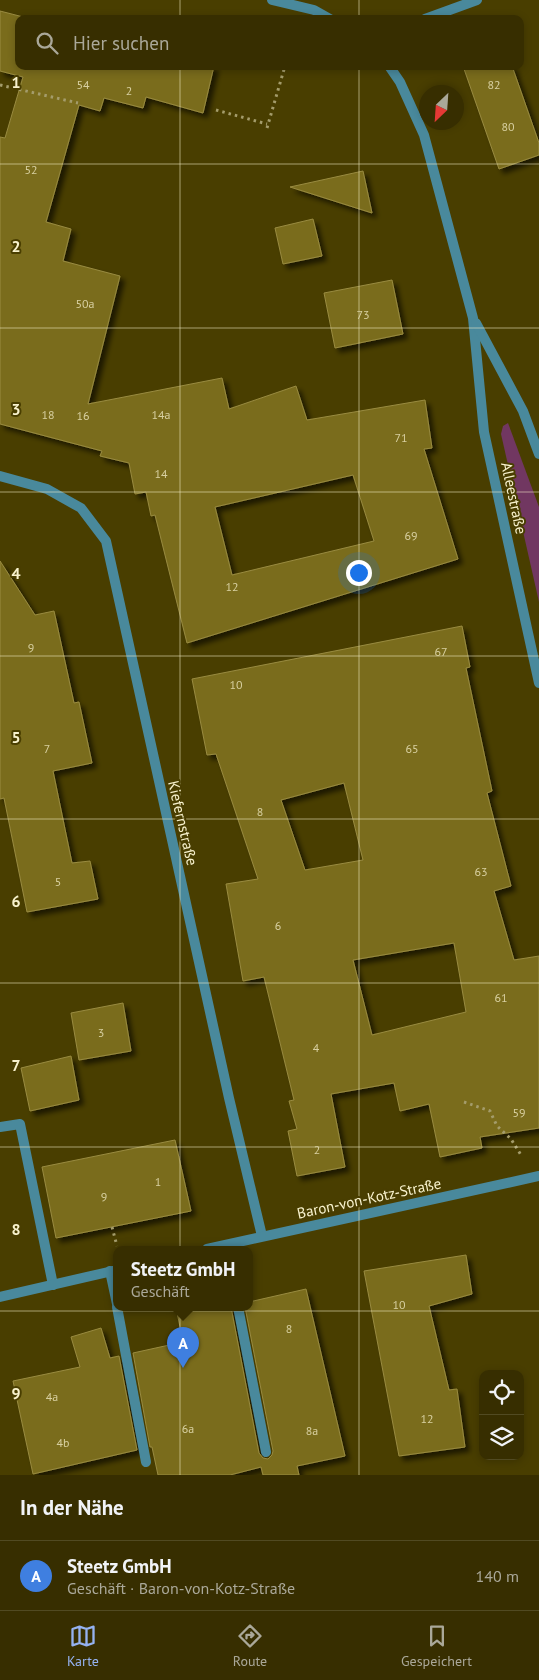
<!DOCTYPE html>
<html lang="de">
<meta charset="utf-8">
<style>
body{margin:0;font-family:"PT Sans",sans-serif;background:#3e360a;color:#f1f3f6}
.controls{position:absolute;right:15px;bottom:15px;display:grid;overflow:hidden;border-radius:10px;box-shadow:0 2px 8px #0003}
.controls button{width:45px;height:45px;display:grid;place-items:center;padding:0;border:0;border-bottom:1px solid #514a22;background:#372e00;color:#f1f3f6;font:25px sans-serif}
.compass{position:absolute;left:419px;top:85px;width:45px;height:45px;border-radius:50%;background:#372e00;box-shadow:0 2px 8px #0003;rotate:205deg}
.you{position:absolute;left:358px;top:572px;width:18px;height:18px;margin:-12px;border:4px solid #fff;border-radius:50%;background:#1a73e8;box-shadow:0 0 0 8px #1a73e833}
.badge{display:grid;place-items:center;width:32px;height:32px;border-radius:50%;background:#95b2f1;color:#fff;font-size:16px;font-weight:700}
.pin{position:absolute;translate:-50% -41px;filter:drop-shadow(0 1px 2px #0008)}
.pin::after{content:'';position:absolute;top:26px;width:18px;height:15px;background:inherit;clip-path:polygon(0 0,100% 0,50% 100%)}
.popup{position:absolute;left:113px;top:1246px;width:140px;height:65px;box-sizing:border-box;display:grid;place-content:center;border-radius:10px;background:#372e00;filter:drop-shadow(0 1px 4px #0005);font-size:16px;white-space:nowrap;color:#aaa899}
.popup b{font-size:19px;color:#f1f3f6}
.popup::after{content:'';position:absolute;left:50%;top:100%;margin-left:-10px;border:10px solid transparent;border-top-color:#372e00}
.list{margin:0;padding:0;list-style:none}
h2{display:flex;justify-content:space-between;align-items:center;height:65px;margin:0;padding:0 20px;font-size:21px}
h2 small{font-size:16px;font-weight:400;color:#aaa899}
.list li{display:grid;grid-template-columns:32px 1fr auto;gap:15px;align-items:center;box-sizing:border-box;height:70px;padding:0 20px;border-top:1px solid #514a22}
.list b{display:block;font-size:19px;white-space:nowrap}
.list p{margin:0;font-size:16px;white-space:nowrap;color:#aaa899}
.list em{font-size:16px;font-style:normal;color:#aaa899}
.icon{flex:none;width:28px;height:28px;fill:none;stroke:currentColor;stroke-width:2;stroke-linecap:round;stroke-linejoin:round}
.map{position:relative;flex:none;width:539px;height:1475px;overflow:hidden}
.search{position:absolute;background:#372e00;box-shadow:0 2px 8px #0003;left:15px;right:15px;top:15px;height:55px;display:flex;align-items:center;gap:12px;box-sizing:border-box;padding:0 18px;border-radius:10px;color:#aaa899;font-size:19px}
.sheet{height:135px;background:#372e00}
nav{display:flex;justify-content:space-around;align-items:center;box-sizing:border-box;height:70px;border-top:1px solid #514a22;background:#372e00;font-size:14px;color:#aaa899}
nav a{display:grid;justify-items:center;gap:2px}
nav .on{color:#95b2f1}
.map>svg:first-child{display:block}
.green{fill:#713761}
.building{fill:#7a6c1e;stroke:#998b40;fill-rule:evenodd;filter:url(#shadow)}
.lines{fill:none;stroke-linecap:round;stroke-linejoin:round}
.path{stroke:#a49c6b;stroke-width:3;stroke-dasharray:2.5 4;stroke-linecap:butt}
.service{stroke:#49899c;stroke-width:10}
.minor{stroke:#49899c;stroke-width:10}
.grid{fill:none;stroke:#f8f2cd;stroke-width:1;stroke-opacity:0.55}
.labels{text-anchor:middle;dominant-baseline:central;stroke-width:4;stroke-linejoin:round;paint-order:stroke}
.number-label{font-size:12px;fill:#d8d0a1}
.street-label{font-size:15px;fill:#f8f2cd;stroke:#493e00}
.grid-label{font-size:16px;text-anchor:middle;font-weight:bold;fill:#f8f2cd;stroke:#493e00;stroke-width:4;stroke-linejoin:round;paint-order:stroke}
</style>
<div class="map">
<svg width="539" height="1475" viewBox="0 0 539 1475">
<defs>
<filter id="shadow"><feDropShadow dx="4.5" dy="4.5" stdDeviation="2.5" flood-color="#0009"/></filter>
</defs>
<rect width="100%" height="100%" fill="#493e00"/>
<path class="green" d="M508 423 539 507V602L501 434 503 426Z"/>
<g class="building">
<path d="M0 11 31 19H19V66H214L203 113 146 97 143 108 104 98 100 111 79 105 46 222 71 229 63 261 120 276 88 404 222 378 229 409 296 386 307 420 425 400 432 448 424 449 458 559 187 643 155 515 151 516 146 492 135 494 129 463 100 456 102 451 0 424V137L5 138 23 77 0 71ZM353 475 374 541 232 575 215 507Z"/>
<path d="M463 66H512L539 143V155L499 169Z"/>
<path d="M363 171 372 213 290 187Z"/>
<path d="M313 219 322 256 283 264 275 228Z"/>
<path d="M392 280 403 334 335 348 324 293Z"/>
<path d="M0 561 35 615 54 611 74 703 79 702 92 763 53 771 72 863 90 861 98 899 27 912 4 798 0 799Z"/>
<path d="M462 626 470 667 466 668 492 791 487 793 511 886 494 891 514 960 539 956V1128L480 1137 482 1148 440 1157 429 1104 400 1111 394 1083 331 1094 345 1167 297 1176 288 1131 297 1129 289 1101 294 1100 264 977 243 981 226 884 258 879 216 754 207 755 192 679ZM344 783 363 860 305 870 281 800ZM454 943 466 1012 372 1035 353 960Z"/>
<path d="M123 1003 131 1051 79 1060 71 1013Z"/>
<path d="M71 1056 79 1100 30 1111 21 1068Z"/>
<path d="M175 1140 191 1211 56 1238 42 1167Z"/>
<path d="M466 1255 472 1294 429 1306 449 1390 457 1389 465 1447 399 1456 364 1271Z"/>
<path d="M306 1289 345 1456 297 1466 299 1475H263L261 1467 230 1475H158L152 1447H150L133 1353 183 1342 176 1307H231L259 1453 263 1458 268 1459 272 1455 273 1451 245 1307H249V1302Z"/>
<path d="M101 1328 110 1358 119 1356 137 1450 33 1474 13 1381 80 1367 71 1337Z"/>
</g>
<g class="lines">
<g class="path">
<path d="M206 19 209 18"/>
<path d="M0 85 78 103"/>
<path d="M216 110 267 124"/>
<path d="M267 128 285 66"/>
<path d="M464 1102 490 1111 497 1126 511 1139 521 1155"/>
<path d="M112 1227 117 1246"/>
</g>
<g class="service">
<path d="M0 1127 20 1124 53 1285"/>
<path d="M110 1271 117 1304"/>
<path d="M117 1307 146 1462"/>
<path d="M238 1307 266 1452"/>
</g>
<g class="minor">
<path d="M272 0 314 10 330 19"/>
<path d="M425 19 477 0"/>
<path d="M389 66 400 82 424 135 473 318 484 432 539 683"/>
<path d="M476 323 523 411 539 454"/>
<path d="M0 476 47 489 81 508 106 541 229 1098 262 1236"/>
<path d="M207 1249 539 1176"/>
<path d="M0 1297 117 1270"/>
</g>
</g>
<path class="grid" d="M180 0V19M359 0V19M180 66V1475M359 66V1475M0 164H539M0 328H539M0 492H539M0 656H539M0 819H539M0 983H539M0 1147H539M0 1311H539"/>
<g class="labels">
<g class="number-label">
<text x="83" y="84">54</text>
<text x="494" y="84">82</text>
<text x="129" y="90">2</text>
<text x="508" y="126">80</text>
<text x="31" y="169">52</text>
<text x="85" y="303">50a</text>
<text x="363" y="314">73</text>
<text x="48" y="414">18</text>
<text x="161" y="414">14a</text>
<text x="83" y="415">16</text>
<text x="401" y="437">71</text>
<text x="161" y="473">14</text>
<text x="411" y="535">69</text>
<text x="232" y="586">12</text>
<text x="31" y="647">9</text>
<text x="441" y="651">67</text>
<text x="236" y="684">10</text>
<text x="47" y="748">7</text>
<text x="412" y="748">65</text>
<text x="260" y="811">8</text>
<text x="481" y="871">63</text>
<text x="58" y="881">5</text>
<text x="278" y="925">6</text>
<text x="501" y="997">61</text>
<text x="101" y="1032">3</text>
<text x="316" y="1047">4</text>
<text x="519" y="1112">59</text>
<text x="317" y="1149">2</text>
<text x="158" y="1181">1</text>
<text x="104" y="1196">9</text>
<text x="399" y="1304">10</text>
<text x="289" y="1328">8</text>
<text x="52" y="1396">4a</text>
<text x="427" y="1418">12</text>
<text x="188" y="1428">6a</text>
<text x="312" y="1430">8a</text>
<text x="63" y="1442">4b</text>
</g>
<g class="street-label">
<text transform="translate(514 498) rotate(78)">Alleestraße</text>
<text transform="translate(183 823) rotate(77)">Kiefernstraße</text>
<text transform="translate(369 1198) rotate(-12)">Baron-von-Kotz-Straße</text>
</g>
</g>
<g class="grid-label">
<text x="16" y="88">1</text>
<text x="16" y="252">2</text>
<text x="16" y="415">3</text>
<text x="16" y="579">4</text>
<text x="16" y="743">5</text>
<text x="16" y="907">6</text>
<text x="16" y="1071">7</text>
<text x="16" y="1235">8</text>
<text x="16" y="1399">9</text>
</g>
</svg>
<div class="controls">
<button><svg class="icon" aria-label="locate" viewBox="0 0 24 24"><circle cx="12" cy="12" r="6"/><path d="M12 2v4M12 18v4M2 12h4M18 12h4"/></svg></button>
<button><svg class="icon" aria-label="layers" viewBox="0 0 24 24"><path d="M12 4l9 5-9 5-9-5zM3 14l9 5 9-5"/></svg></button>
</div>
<svg class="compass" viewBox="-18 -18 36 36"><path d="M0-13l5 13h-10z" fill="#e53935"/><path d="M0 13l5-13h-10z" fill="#aaa899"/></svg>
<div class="you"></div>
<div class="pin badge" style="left:183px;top:1368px;background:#3f7fe0">A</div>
<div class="popup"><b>Steetz GmbH</b>Geschäft</div>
<div class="search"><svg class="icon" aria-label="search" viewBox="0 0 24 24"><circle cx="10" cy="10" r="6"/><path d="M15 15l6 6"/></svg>Hier suchen</div>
</div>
<section class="sheet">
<h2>In der Nähe<small></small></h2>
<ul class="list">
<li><span class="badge" style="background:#3f7fe0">A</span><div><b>Steetz GmbH</b><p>Geschäft · Baron-von-Kotz-Straße</p></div><em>140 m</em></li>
</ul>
</section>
<nav>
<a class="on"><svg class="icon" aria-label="map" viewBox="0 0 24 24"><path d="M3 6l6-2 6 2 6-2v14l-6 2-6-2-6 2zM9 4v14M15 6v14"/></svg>Karte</a>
<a><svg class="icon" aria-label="directions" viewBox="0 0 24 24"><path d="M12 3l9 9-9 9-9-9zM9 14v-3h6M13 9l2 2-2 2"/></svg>Route</a>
<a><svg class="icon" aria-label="saved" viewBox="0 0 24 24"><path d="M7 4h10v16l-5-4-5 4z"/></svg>Gespeichert</a>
</nav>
